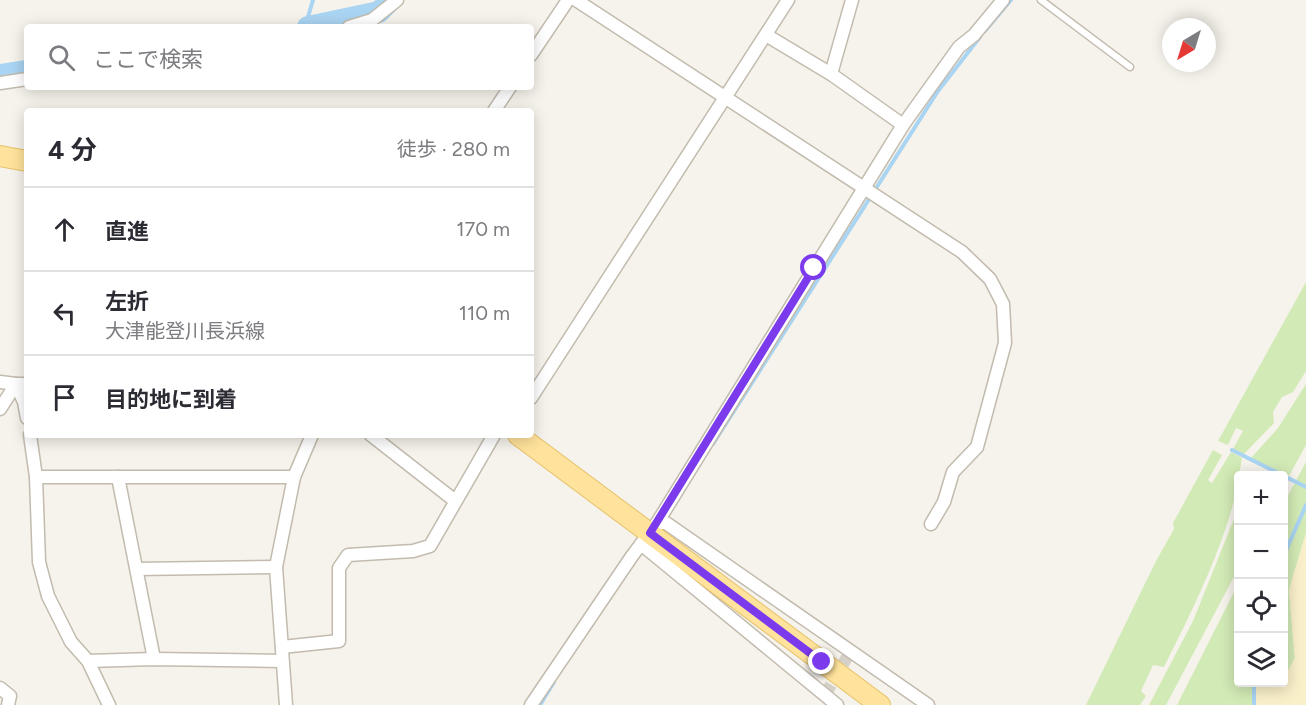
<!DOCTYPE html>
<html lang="ja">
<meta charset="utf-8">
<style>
body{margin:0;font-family:Figtree,"Noto Sans JP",sans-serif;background:#f7f7f7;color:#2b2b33}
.controls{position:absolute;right:18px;bottom:18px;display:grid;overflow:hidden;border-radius:6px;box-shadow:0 3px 15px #0003}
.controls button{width:54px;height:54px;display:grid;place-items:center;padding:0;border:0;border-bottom:2px solid #e1e1e2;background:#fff;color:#2b2b33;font:30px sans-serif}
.compass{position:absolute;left:1162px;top:18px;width:54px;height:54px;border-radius:50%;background:#fff;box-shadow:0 3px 15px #0003;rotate:218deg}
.stop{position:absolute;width:18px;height:18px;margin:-14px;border:4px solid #7c3aed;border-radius:50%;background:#fff}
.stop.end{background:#7c3aed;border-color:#fff;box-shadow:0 2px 6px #0008}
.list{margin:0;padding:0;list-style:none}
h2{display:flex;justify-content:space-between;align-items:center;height:78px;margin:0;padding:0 24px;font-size:26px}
h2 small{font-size:20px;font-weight:400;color:#7c7c81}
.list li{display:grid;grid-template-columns:39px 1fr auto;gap:18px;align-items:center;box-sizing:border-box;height:84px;padding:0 24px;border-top:2px solid #e1e1e2}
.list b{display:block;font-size:22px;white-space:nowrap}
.list p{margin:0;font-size:20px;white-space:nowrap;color:#7c7c81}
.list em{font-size:20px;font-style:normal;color:#7c7c81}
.icon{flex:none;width:33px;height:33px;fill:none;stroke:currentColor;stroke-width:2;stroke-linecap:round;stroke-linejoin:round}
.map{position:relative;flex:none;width:1306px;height:705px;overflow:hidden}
.search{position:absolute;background:#fff;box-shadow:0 3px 15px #0003;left:24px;top:24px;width:510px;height:66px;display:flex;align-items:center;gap:15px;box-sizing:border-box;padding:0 21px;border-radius:6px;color:#7c7c81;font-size:22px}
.panel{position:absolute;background:#fff;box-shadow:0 3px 15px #0003;left:24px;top:108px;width:510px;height:330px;border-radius:6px}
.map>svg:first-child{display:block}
.green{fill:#d2eab5}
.sand{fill:#f9efc9}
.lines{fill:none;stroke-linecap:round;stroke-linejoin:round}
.stream{stroke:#a9d4f2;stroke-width:4}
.river{stroke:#a9d4f2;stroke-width:22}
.minor-tunnel{stroke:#d4d0c8;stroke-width:12;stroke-dasharray:12 6;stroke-linecap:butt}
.service-casing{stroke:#c2bbae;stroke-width:9}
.minor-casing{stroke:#c2bbae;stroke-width:15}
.primary-casing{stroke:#e6c16a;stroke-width:22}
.service{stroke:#fff;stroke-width:6}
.minor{stroke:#fff;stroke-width:12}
.primary{stroke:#ffe39c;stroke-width:20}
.route{stroke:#7c3aed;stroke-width:8}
</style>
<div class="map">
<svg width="1306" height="705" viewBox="0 0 1306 705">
<rect width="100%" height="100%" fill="#f6f3ec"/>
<g class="green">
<path d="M1306 282V371L1293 392 1282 397 1273 412 1274 423 1244 454 1233 449 1243 431 1236 428 1228 445 1218 441Z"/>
<path d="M1306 384V445L1289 476 1251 458 1278 428Z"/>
<path d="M1213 450 1222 455 1208 480 1212 483 1231 452 1242 458C1239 473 1238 489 1233 504 1218 559 1190 615 1164 667L1153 665 1141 691 1146 696 1140 705H1086L1155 563 1174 529 1173 523Z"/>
<path d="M1306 462V533L1289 590 1295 658 1286 675 1284 673V503Z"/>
<path d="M1238 509V569L1166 705H1149L1193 621Z"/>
<path d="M1238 584V682L1252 683 1254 705H1177Z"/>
</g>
<path class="sand" d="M1306 533V705H1254L1252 683 1284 682V673L1286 674 1295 658 1289 590Z"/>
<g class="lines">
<g class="stream">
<path d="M305 27 313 0"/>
<path d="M985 31 1011 0"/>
<path d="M713 444 938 91 980 37"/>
<path d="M1232 450 1306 487"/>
<path d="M1284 555 1306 505"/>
<path d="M1254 682V705"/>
<path d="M540 705 554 682"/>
</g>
<g class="river">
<path d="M308 27 379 12 391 0"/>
<path d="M0 75 27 71"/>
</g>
<path class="minor-tunnel" d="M825 695 850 652"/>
<defs>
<path id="service" d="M1041 0 1130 67"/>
<g id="minor">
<path d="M576 0 962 252 990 279 1003 304 1005 343 977 447 953 472 944 502 931 524"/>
<path d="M349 27 372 20 397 0"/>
<path d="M766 35 831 74 903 125"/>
<path d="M531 55 568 0"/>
<path d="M831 74 852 0"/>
<path d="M0 83 27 79"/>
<path d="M494 111 510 87"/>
<path d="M0 382 16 384 24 402 27 418"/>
<path d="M531 398 788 0"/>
<path d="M0 409 16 384H27"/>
<path d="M30 435 36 477 39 562 48 596 71 642 88 661 109 705"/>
<path d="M371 435 454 500"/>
<path d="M36 477H294"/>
<path d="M118 477 154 659"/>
<path d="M657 523H666L928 705"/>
<path d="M641 544 837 705"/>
<path d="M137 569 276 567"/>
<path d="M282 647 339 641V568L348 555 413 551 430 546 494 435"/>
<path d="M88 661 154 659 282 661"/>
<path d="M0 688 10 696 8 705"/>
<path d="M286 705 276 567 294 477 312 435"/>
<path d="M531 705 632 556 657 523 903 125 959 47 974 35 1003 0"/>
</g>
<g id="primary">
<path d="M0 156 27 161"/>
<path d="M518 435 880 705"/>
</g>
</defs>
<use href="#service" class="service-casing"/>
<use href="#minor" class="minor-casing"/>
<use href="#primary" class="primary-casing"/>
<use href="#service" class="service"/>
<use href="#minor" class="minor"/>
<use href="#primary" class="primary"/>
</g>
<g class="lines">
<path class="route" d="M814 268 650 533 822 662"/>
</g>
</svg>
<div class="controls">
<button>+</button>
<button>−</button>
<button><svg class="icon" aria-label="locate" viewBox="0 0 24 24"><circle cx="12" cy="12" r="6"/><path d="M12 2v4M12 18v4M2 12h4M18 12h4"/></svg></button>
<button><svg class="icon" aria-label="layers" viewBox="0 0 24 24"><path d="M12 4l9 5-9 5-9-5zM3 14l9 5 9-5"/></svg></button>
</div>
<svg class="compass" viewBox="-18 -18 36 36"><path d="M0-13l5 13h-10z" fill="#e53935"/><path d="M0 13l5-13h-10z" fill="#7c7c81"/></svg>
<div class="stop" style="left:814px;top:268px"></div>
<div class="stop end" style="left:822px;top:662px"></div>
<div class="search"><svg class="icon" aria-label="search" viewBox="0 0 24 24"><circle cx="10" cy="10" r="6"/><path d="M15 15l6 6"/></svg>ここで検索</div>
<section class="panel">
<h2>4 分<small>徒歩 · 280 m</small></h2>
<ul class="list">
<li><svg class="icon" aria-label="ahead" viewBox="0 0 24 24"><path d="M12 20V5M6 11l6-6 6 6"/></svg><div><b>直進</b></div><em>170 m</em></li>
<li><svg class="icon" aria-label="left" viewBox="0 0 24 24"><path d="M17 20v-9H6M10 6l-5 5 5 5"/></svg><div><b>左折</b><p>大津能登川長浜線</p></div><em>110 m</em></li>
<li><svg class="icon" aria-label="arrive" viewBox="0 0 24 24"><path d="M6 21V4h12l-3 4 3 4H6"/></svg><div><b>目的地に到着</b></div></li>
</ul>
</section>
</div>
